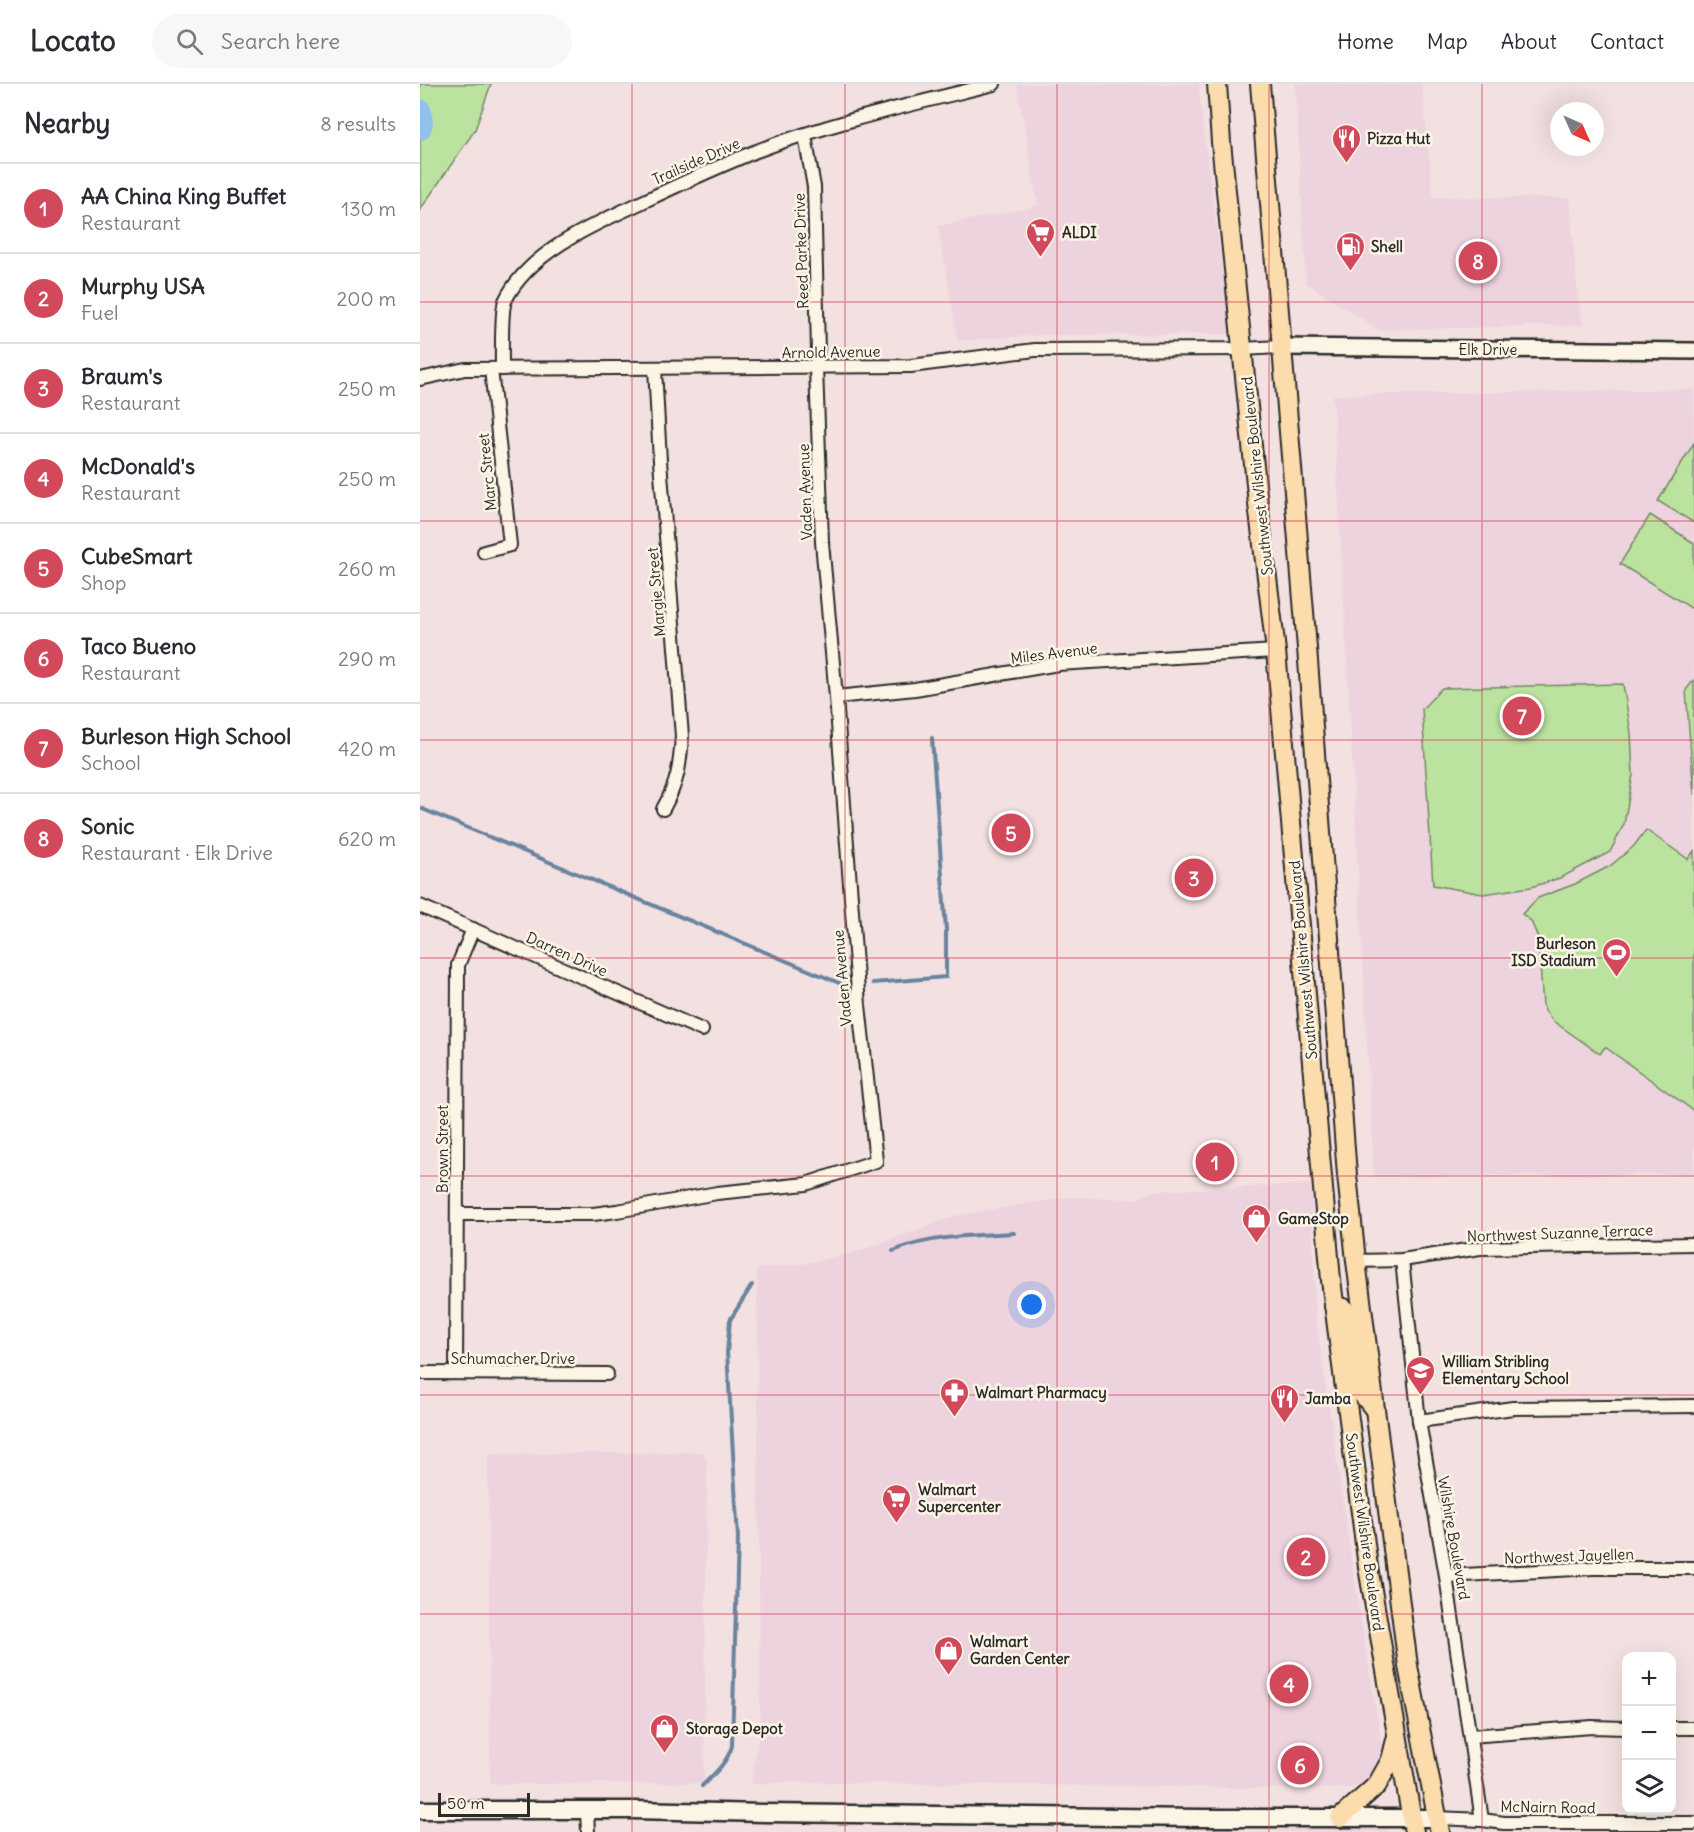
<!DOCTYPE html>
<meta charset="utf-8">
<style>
body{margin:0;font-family:Delius,sans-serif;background:#f7f7f7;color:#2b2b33}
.controls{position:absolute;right:18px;bottom:18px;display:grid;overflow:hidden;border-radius:12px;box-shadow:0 6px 24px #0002}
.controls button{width:54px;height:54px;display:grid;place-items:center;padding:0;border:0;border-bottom:2px solid #e1e1e2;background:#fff;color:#2b2b33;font:30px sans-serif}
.compass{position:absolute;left:1130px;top:18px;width:54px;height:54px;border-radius:50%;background:#fff;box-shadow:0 6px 24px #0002;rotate:135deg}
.scale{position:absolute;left:18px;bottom:15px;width:92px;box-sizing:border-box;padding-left:6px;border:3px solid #2b2b2b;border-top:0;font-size:16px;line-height:21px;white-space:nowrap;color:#2b2b2b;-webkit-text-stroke:4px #fcf5e5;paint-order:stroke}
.you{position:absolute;left:612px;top:1221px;width:21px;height:21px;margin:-15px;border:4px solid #fff;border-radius:50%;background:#1a73e8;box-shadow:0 0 0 9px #1a73e833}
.badge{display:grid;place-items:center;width:39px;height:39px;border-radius:50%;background:#d1495b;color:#fff;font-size:20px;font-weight:700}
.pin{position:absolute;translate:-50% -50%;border:3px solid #fff;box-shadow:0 2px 6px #0006}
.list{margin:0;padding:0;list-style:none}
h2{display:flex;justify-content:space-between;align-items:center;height:78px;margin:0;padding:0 24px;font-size:26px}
h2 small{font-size:20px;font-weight:400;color:#7c7c81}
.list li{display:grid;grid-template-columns:39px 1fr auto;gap:18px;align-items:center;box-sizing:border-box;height:90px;padding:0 24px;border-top:2px solid #e1e1e2}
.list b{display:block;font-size:22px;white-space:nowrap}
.list p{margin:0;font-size:20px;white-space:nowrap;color:#7c7c81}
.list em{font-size:20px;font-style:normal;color:#7c7c81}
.icon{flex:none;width:33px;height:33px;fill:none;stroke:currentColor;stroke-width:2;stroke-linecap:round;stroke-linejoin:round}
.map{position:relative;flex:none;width:1274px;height:1748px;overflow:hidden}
header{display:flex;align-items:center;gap:36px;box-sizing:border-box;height:84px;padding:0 30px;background:#fff;border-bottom:2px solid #e1e1e2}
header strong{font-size:28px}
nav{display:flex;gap:33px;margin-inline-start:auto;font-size:21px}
.search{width:420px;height:54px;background:#f7f7f7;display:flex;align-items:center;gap:15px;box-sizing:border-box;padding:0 21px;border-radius:33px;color:#7c7c81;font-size:22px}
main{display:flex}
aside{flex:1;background:#fff}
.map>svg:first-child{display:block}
.built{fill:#edd3de}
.green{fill:#bbe39f;stroke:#738765;stroke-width:1.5}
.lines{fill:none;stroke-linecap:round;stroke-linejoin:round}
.stream{stroke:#68849e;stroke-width:4}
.river{stroke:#90c0eb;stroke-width:22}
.minor-casing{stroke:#2b2b2b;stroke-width:16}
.tertiary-casing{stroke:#2b2b2b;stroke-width:20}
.secondary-casing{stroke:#2b2b2b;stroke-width:21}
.primary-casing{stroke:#2b2b2b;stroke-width:22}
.minor{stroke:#fcf5e5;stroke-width:12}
.tertiary{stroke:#fcf5e5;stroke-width:15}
.secondary{stroke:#fcf5e5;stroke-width:16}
.primary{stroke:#fcdcac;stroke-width:18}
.grid{fill:none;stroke:#d1495b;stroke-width:1.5;stroke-opacity:0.55}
.labels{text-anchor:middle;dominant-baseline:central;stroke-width:5;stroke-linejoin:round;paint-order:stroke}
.poi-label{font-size:15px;font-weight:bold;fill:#2b2b2b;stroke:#fcf5e5;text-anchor:start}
.street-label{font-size:15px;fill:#2b2b2b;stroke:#fcf5e5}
</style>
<header>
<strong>Locato</strong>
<div class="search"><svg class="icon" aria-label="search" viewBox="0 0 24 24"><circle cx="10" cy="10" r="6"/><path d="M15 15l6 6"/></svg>Search here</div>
<nav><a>Home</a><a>Map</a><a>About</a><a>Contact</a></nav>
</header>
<main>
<aside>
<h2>Nearby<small>8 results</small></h2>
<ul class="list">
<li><span class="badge">1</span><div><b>AA China King Buffet</b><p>Restaurant</p></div><em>130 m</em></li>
<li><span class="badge">2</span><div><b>Murphy USA</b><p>Fuel</p></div><em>200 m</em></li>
<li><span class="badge">3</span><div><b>Braum's</b><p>Restaurant</p></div><em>250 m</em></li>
<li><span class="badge">4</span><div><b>McDonald's</b><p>Restaurant</p></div><em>250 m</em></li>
<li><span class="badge">5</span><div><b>CubeSmart</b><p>Shop</p></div><em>260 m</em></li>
<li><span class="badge">6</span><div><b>Taco Bueno</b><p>Restaurant</p></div><em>290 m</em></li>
<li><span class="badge">7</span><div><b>Burleson High School</b><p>School</p></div><em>420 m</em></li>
<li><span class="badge">8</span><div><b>Sonic</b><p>Restaurant · Elk Drive</p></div><em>620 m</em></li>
</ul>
</aside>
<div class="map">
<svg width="1274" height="1748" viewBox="0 0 1274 1748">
<rect width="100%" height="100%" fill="#f3e1e1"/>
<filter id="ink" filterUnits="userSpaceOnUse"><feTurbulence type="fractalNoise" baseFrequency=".0167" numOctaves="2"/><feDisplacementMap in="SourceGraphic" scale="12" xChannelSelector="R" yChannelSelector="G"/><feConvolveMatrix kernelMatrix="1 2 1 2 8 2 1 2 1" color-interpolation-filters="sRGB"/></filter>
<g filter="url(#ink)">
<g class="built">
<path d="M597 0H779L781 26 811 250 622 251 538 257 518 142 618 122Z"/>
<path d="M875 0H1002L1013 113 1150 114 1158 213 1163 241 959 246 886 199Z"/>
<path d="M1274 305V1090L954 1093 913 311Z"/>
<path d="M891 1100 896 1234 933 1487 964 1673 947 1699 930 1704 905 1705 370 1698 331 1700 340 1641 337 1185 388 1179 439 1167 538 1131 649 1113 716 1115 733 1107Z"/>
<path d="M284 1368 287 1378 284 1699 70 1700 68 1370Z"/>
<path d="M934 1743 967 1746 969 1748H828Z"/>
</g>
<g class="green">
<path d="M0 0H71L55 46 0 126Z"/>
<path d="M1274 359V439L1238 417Z"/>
<path d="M1230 431 1274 459V526L1200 480Z"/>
<path d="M1274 596V711L1266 606Z"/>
<path d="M1203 600 1211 649 1213 691 1204 740 1190 768 1140 794 1111 803 1063 810 1013 801 1002 625 1022 604Z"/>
<path d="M1226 746 1268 775 1274 767V1027L1185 963 1180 970 1133 937 1125 927 1123 921 1118 854 1111 837 1102 830 1118 814 1155 800 1190 782 1213 763Z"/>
</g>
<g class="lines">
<g class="stream">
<path d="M0 724 424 901"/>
<path d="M453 899 526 893V846L512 654"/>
<path d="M473 1167C511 1152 553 1151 594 1149"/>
<path d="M282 1702C294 1690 307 1679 312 1662L318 1454 307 1268 310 1236 332 1201"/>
</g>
<path class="river" d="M0 26 2 39 0 45"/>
<defs>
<g id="minor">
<path d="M235 284 240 377 262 652C260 682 258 698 243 725"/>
<path d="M82 285C82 272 81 227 85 217 108 169 172 141 218 120 256 102 295 84 334 68 412 38 494 20 574 0"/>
<path d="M0 295 45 285 491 282 615 266 823 265 861 263"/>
<path d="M64 468 90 461 71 285"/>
<path d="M416 613 495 605 638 580 856 567"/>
<path d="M0 822 282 946"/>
<path d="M37 1130H173L197 1127 297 1109 386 1100 456 1077 439 921 416 613 402 458 396 283 398 267 394 103 385 52"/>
<path d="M982 1176 999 1337 1026 1492 1062 1736"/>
<path d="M936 1177 982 1176 1060 1164 1274 1160"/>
<path d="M0 1289 187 1290"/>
<path d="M36 1289 38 881 53 845"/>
<path d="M999 1337 1093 1324 1274 1322"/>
<path d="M1026 1492 1173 1484H1274"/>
<path d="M1252 1644H1274"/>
<path d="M1050 1652 1172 1643 1206 1644"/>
<path d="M167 1727 168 1748"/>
<path d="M1017 1734 1062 1736 1084 1739H1274"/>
</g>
<path id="tertiary" d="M861 263 1274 267"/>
<path id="secondary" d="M0 1726H213L345 1729 781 1734H1017"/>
<g id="primary">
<path d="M797 0 801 58 838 420 856 567 911 1196 948 1483 994 1748"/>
<path d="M840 0 887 564 927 1091 936 1177 988 1582 1020 1748"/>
<path d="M914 1222 924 1224 930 1233 939 1306 955 1326"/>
<path d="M920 1734 957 1701 971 1676 976 1656"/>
</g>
</defs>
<use href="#minor" class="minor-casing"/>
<use href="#tertiary" class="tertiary-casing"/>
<use href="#secondary" class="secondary-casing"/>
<use href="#primary" class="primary-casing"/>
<use href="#minor" class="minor"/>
<use href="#tertiary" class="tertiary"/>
<use href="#secondary" class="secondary"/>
<use href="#primary" class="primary"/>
</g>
</g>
<path class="grid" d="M212 0V1748M425 0V1748M637 0V1748M849 0V1748M1062 0V1748M0 218H1274M0 437H1274M0 656H1274M0 874H1274M0 1092H1274M0 1311H1274M0 1530H1274"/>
<defs>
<symbol id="restaurant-pin" viewBox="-11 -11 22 30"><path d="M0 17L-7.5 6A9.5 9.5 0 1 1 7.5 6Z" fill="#d1495b" stroke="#fcf5e5"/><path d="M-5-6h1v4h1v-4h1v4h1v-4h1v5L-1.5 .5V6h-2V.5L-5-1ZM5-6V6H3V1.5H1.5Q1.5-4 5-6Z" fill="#fff"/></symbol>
<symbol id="supermarket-pin" viewBox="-11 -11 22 30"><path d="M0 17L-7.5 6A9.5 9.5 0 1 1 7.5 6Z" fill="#d1495b" stroke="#fcf5e5"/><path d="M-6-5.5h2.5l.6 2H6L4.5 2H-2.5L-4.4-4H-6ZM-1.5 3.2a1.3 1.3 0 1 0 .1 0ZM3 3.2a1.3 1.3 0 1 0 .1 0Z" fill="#fff"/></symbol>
<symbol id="fuel-pin" viewBox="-11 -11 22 30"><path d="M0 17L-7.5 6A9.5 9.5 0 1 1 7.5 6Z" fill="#d1495b" stroke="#fcf5e5"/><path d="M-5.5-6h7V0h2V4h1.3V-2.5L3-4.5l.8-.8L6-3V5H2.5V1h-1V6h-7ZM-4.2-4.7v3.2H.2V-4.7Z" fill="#fff"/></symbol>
<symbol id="stadium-pin" viewBox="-11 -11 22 30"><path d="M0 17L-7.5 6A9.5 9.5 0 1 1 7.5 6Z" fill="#d1495b" stroke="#fcf5e5"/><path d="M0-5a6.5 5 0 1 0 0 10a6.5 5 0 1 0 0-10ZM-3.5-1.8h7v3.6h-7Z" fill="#fff"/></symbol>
<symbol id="shop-pin" viewBox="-11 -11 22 30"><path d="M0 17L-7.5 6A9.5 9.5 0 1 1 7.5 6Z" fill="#d1495b" stroke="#fcf5e5"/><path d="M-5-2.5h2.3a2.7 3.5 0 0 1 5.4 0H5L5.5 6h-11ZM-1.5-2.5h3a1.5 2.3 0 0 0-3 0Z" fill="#fff"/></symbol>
<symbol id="school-pin" viewBox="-11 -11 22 30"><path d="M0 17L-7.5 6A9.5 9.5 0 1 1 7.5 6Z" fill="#d1495b" stroke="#fcf5e5"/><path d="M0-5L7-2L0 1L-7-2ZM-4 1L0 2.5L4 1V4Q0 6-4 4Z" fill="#fff"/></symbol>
<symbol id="pharmacy-pin" viewBox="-11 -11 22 30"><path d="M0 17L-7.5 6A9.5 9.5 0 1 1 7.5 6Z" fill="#d1495b" stroke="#fcf5e5"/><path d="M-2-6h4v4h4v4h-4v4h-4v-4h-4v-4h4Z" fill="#fff"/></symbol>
</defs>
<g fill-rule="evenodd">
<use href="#restaurant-pin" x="910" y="38" width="33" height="45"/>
<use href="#supermarket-pin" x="604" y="132" width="33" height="45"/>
<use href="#fuel-pin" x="914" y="146" width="33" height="45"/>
<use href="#stadium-pin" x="1180" y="852" width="33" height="45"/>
<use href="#shop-pin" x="820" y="1118" width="33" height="45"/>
<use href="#school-pin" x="984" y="1270" width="33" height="45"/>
<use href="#pharmacy-pin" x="518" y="1292" width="33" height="45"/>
<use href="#restaurant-pin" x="848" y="1298" width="33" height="45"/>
<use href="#supermarket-pin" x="460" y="1398" width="33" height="45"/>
<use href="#shop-pin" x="512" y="1550" width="33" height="45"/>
<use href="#shop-pin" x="228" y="1628" width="33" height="45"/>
</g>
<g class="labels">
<g class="poi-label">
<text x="947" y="54">Pizza Hut</text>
<text x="642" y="148">ALDI</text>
<text x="951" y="162">Shell</text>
<text x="1176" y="859" text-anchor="end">Burleson<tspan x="1176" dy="17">ISD Stadium</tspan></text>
<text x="858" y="1134">GameStop</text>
<text x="1022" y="1277">William Stribling<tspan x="1022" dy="17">Elementary School</tspan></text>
<text x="555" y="1308">Walmart Pharmacy</text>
<text x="885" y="1314">Jamba</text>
<text x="498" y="1405">Walmart<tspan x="498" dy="17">Supercenter</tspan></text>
<text x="550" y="1557">Walmart<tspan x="550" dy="17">Garden Center</tspan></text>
<text x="266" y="1644">Storage Depot</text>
</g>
<g class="street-label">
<text transform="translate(276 77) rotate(-24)">Trailside Drive</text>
<text transform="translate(381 167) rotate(-92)">Reed Parke Drive</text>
<text x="1068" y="265">Elk Drive</text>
<text transform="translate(411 268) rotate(-1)">Arnold Avenue</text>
<text transform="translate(67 388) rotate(-96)">Marc Street</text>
<text transform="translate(837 392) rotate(-96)">Southwest Wilshire Boulevard</text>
<text transform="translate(385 408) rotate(-92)">Vaden Avenue</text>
<text transform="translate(236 508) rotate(-95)">Margie Street</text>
<text transform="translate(634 569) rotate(-7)">Miles Avenue</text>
<text transform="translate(147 870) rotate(24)">Darren Drive</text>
<text transform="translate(883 876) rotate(-95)">Southwest Wilshire Boulevard</text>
<text transform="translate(422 894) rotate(-95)">Vaden Avenue</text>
<text transform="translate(22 1065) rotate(-90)">Brown Street</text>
<text transform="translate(1140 1149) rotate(-2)">Northwest Suzanne Terrace</text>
<text x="93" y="1274">Schumacher Drive</text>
<text transform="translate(945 1448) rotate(82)">Southwest Wilshire Boulevard</text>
<text transform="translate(1034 1454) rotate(80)">Wilshire Boulevard</text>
<text transform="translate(1149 1472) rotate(-2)">Northwest Jayellen</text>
<text transform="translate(1128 1723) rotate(1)">McNairn Road</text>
</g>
</g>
</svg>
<div class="controls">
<button>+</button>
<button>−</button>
<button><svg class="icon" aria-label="layers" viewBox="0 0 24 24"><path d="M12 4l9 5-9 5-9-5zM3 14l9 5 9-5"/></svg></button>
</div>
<svg class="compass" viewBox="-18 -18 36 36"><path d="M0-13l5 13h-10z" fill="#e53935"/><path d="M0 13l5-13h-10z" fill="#7c7c81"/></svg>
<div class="scale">50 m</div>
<div class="you"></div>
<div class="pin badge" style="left:795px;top:1078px">1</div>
<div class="pin badge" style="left:886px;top:1473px">2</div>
<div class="pin badge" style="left:774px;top:794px">3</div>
<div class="pin badge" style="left:869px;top:1600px">4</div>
<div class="pin badge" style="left:591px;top:749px">5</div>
<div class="pin badge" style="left:880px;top:1681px">6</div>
<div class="pin badge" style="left:1102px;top:632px">7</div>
<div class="pin badge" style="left:1058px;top:177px">8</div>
</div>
</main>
